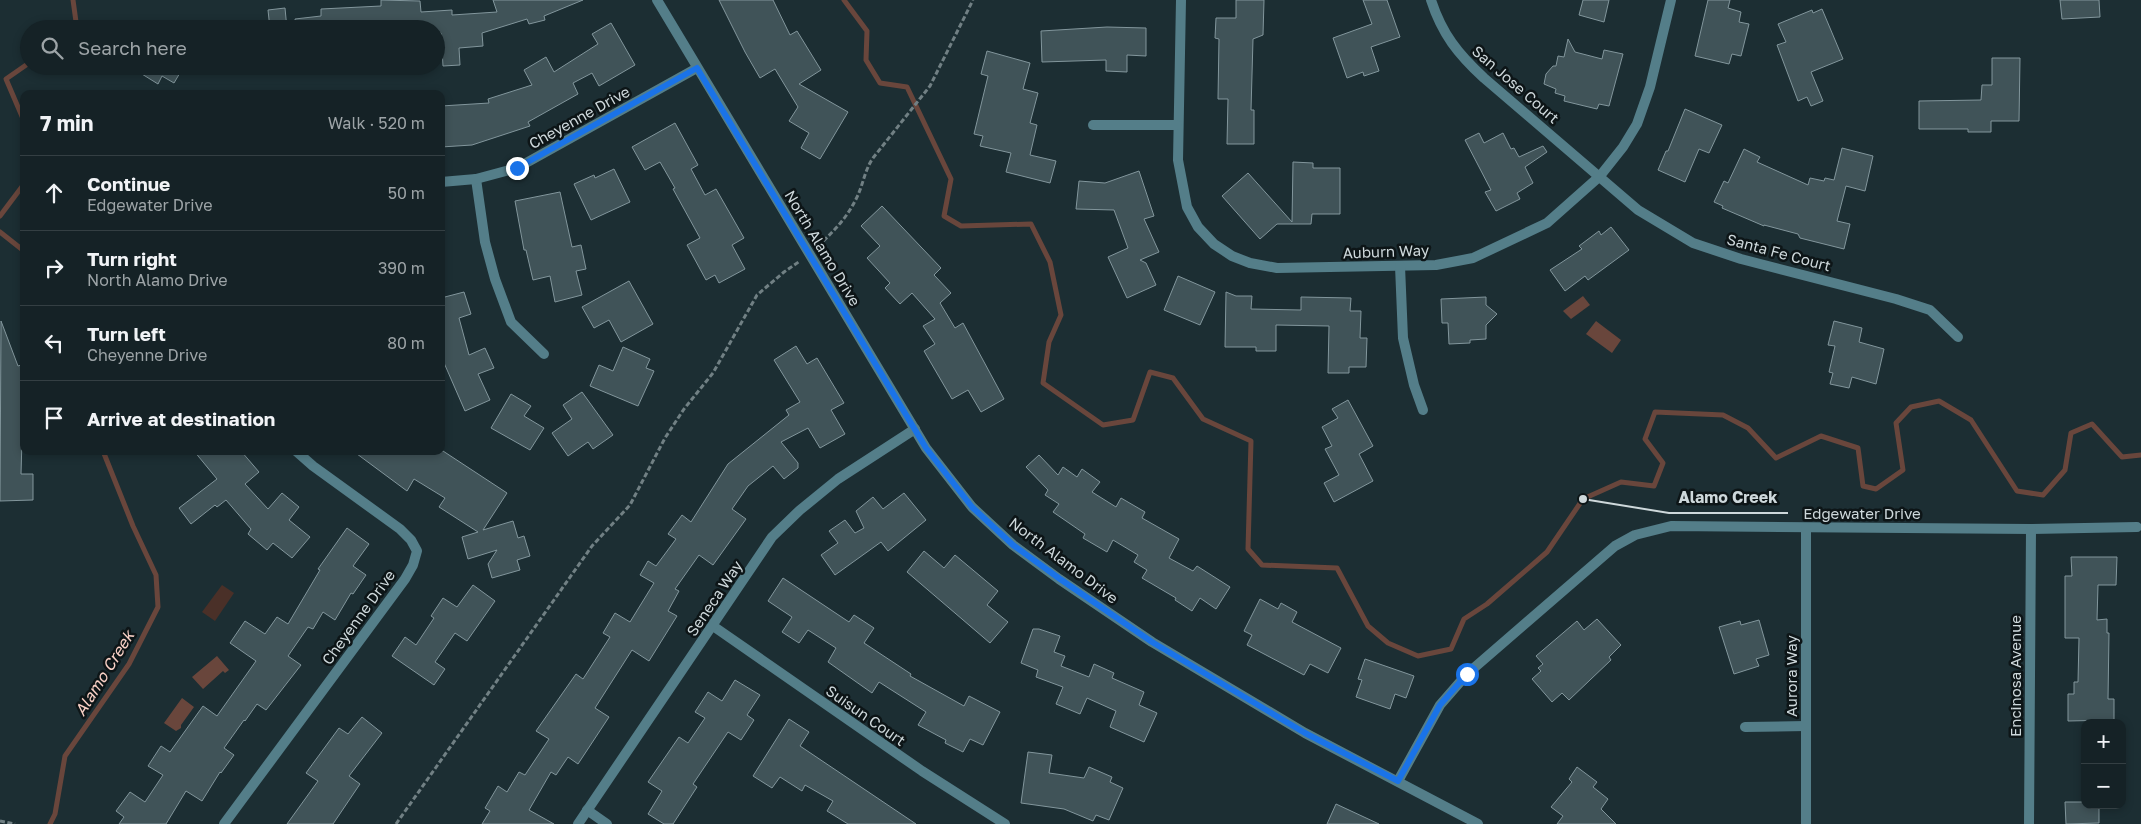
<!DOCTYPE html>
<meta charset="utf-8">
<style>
body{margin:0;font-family:"Golos Text",sans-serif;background:#1e2a2e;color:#f1f3f6}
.controls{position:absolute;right:15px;bottom:15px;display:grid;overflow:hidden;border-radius:10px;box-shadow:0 2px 8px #0003}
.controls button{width:45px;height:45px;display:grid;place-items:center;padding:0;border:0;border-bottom:1px solid #343f43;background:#152226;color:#f1f3f6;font:25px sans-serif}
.stop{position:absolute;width:15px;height:15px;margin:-11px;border:4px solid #1a73e8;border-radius:50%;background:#fff}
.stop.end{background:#1a73e8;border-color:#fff;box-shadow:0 1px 5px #0008}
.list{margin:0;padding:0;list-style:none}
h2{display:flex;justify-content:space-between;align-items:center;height:65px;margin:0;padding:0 20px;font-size:21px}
h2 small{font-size:16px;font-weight:400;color:#9da4a7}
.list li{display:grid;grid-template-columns:32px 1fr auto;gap:15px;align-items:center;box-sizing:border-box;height:75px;padding:0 20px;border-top:1px solid #343f43}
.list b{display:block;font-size:19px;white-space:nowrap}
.list p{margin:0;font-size:16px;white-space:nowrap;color:#9da4a7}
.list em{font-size:16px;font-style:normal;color:#9da4a7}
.icon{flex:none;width:28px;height:28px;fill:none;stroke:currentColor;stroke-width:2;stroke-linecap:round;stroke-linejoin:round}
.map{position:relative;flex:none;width:2141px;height:824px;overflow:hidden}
.search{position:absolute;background:#152226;box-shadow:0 2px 8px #0003;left:20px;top:20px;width:425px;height:55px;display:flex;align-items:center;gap:12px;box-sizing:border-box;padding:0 18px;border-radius:28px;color:#9da4a7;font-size:19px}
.panel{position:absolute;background:#152226;box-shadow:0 2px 8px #0003;left:20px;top:90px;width:425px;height:365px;border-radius:10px}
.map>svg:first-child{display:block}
.green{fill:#4a3028}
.water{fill:#69463c}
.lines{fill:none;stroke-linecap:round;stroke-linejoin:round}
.stream{stroke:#69463c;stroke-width:5}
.building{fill:#405358;stroke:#82969c}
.path{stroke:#718084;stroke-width:3;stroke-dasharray:5 2.5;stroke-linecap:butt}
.minor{stroke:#547e89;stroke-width:10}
.tertiary{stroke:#547e89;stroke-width:10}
.route{stroke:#1a73e8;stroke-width:6}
.labels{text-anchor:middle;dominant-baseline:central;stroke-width:5;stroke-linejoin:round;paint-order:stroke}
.street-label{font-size:15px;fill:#ced8db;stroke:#0d1517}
.water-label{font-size:16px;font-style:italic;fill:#f9d1c6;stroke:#0d1517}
.leader{fill:none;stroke:#ced8db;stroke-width:2}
.callout-dot{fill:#ced8db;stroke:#0d1517;stroke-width:2}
.callout-label{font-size:16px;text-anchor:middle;font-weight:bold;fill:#ced8db;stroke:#0d1517;stroke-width:5;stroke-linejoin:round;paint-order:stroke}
</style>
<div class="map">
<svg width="2141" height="824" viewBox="0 0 2141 824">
<rect width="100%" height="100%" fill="#1c2e33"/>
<path class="green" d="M222 585 234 593 215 621 202 612Z"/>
<g class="water">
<path d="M1583 296 1590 305 1571 319 1563 311Z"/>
<path d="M1596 321 1621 340 1612 353 1586 334Z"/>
<path d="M217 656 229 670 225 673 223 671 203 689 192 677Z"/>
<path d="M182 698 194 707 181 725V728L176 731 164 723Z"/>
</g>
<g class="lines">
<g class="stream">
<path d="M73 0 77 29"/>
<path d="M844 0 867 31 866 60 880 83 907 87 951 179 944 216 961 226 1031 224 1050 262 1061 315 1049 342 1043 383 1103 425 1133 420 1150 372 1173 378 1203 419 1251 441 1248 549 1262 565 1337 568 1368 626 1388 643 1418 656 1451 649 1464 619 1487 604 1547 552 1583 499 1621 482 1654 486 1663 463 1645 439 1655 412 1723 415 1748 428 1776 458 1821 436 1858 448 1863 486 1876 489 1903 470 1896 423 1911 407 1939 401 1971 420 2017 491 2043 495 2065 470 2071 433 2092 424 2122 457 2141 455"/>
<path d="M24 121 6 79 29 63"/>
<path d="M0 216 24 184"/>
<path d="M0 232 24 251"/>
<path d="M50 824 55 814 65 756 129 664 158 607 156 575 133 526 103 451"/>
</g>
</g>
<g class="building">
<path d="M381 0 420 1 421 12 452 10V15L497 12 493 0H583L544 16 545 20 529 24 527 19 482 33 483 46 459 48 460 65 443 66 441 33H436V29H296L295 19 321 16V9L381 6Z"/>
<path d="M719 0H773L790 35 797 31 821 70 799 84 848 112 820 159 801 148 809 133 789 121 798 107 775 69 760 78 745 52Z"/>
<path d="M1236 0H1264L1263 35 1253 39 1251 110H1254V144H1227L1228 99H1218L1219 39 1215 38 1216 18H1236Z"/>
<path d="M1363 0H1387L1400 37 1371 47 1379 71 1364 76 1363 72 1347 78 1333 38 1372 24Z"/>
<path d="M1583 0H1609L1604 22 1579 15Z"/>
<path d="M1708 0H1730L1728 8 1741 12 1739 22 1749 24 1741 56 1732 54 1729 64 1695 56Z"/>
<path d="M2060 0H2099L2100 17 2062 19Z"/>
<path d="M285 8 287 29H270L268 10Z"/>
<path d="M1822 9 1843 59 1811 72 1823 101 1811 106 1807 97 1798 101 1777 45 1786 42 1778 24 1812 10 1813 13Z"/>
<path d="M611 23 635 65 599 86 592 73 573 83 578 94 528 122 530 126 472 145 441 147V106L489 103 488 99 532 85 524 70 546 57 554 72 598 44 592 34Z"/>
<path d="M1107 27 1146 28V56L1127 55V72L1106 71V60L1042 62 1041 31Z"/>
<path d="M1568 39 1575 52 1602 59 1604 50 1623 54 1609 106 1599 104 1597 109 1564 101 1565 96 1555 93 1556 89 1544 84 1546 74 1553 66H1556L1558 56 1564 57Z"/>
<path d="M987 51 1030 63 1023 89 1038 93 1030 123 1037 125 1030 155 1056 161 1050 183 1006 172 1011 153 980 146 983 136 974 134 988 76 981 74Z"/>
<path d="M1992 58H2020L2019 121H1991V132H1968V129H1919V101L1981 100 1982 85H1992Z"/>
<path d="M129 66H184L174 83 162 76 158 84Z"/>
<path d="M1685 109 1722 125 1709 153 1699 149 1685 182 1658 170 1666 151H1668Z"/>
<path d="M675 123 698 165 691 169 705 195 716 189 744 238 732 245 745 269 719 283 715 275 706 280 687 245 700 238 673 189 675 188 660 162 645 170 632 147Z"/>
<path d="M1479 133 1484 143 1503 133 1511 149 1514 148 1519 157 1543 146 1547 152 1525 167 1533 183 1517 193 1520 199 1496 211 1485 192 1491 190 1465 140Z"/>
<path d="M1842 148 1873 156 1865 191 1846 186 1837 221 1850 224 1844 249 1800 238 1798 234 1764 225V226L1722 208 1723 206 1714 202 1724 181 1728 183 1744 149 1760 157 1757 162 1808 185 1810 178 1824 181 1825 178 1834 180Z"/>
<path d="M1293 162 1313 163V168H1340V214H1312L1311 224H1277L1260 239 1222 196 1248 173 1292 222Z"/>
<path d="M614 169 630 202 591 220 574 184 594 175 595 178Z"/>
<path d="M1139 171 1154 216 1144 219 1159 252 1140 260 1146 263 1156 285 1127 298 1108 257 1128 248 1114 210 1076 209 1079 181 1105 183Z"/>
<path d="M560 192 572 247 581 245 586 269 576 271 582 295 555 302 550 276 533 280 526 250H524L515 201Z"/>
<path d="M882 206 941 268 934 275 951 293 940 303 955 328 963 323 1004 399 981 412 968 390 952 399 924 351 935 344 923 326 935 319 912 293 900 304 885 288 890 283 867 258 880 246 861 226Z"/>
<path d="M1611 227 1629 250 1588 280 1585 276 1565 291 1550 270 1582 249 1579 246 1599 231 1601 235Z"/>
<path d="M1178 276 1215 292 1200 325 1164 310Z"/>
<path d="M629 281 653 324 621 342 609 320 594 328 582 307Z"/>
<path d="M464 292 471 314 459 318 469 355 485 348 494 368 478 374 490 400 465 411 441 356V298Z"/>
<path d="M1226 292 1236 296H1252L1251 309 1301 310V297L1351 298 1350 311H1361L1360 338H1367L1366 367H1349V373H1328L1329 326 1276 325V351H1256V347H1225Z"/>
<path d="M1486 297V305L1497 314 1486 325V339L1470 340V343L1449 344 1448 323H1442L1441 299Z"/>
<path d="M1 321 18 366 24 364V439H22L21 474H33V500L0 501Z"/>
<path d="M1834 321 1862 328 1859 342 1884 349 1876 384 1852 377 1849 388 1830 384 1833 373 1829 372 1835 346 1828 345Z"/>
<path d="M796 346 807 364 817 358 844 403 831 410 845 434 820 448 808 428 781 442 798 463V468L784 479 773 466 748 486 732 509 746 519 713 565 699 555 675 589 679 591 668 611 677 616 649 661 632 650 595 708 609 717 578 764 568 757 556 775 551 772 529 810 554 824H482L490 811 485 808 498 786 507 792 519 772 525 775 549 739 536 731 576 674 583 679 610 637 603 633 615 613 630 622 654 583 640 575 648 561 656 566 676 539 668 534 682 515 691 522 728 464 789 415 786 410 800 402 774 360Z"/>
<path d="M623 347 650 359 646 368 654 371 638 406 590 386 599 365 613 371Z"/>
<path d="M582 392 613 435 593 449 588 442 568 456 552 433 572 419 563 405Z"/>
<path d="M511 394 531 406 524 416 544 428 530 450 491 428Z"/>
<path d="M1348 400 1373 446 1359 454 1373 481 1334 502 1324 483 1339 475 1325 449 1332 446 1322 427 1338 418 1332 409Z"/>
<path d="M194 451H241L259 472 245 484 268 509 282 493 299 507 289 520 310 537 292 558 273 543 267 550 248 534 251 529 226 500 217 507 215 505 191 524 179 508 217 479Z"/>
<path d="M353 451H443L507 493 483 530 513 521 518 538 524 536 530 556 517 560 520 570 492 578 488 564 497 550 468 559 462 537 478 532 439 507 445 498 414 479 407 491Z"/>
<path d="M1039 455 1058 475 1063 467 1077 477 1082 469 1100 482 1092 492 1116 507 1121 498 1145 512 1142 518 1179 539 1169 558 1193 571 1197 566 1230 587 1216 609 1200 598 1192 611 1175 600 1176 598 1142 578 1147 570 1134 562 1138 555 1113 540 1107 552 1083 538 1085 534 1053 512 1059 504 1045 495 1048 490 1026 467Z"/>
<path d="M904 493 926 520 888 551 881 542 835 575 821 555 838 543 829 531 845 520 855 533 864 528 856 511 873 497 883 509Z"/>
<path d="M347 528 369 544 353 566 366 575 353 594 351 593 335 620 323 612 313 629 308 627 288 656 301 665 266 710 257 704 245 721 244 720 224 748 234 755 221 773 220 772 202 801 186 791 166 824H119L124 817 116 811 130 792 145 802 163 775 148 766 161 746 170 752 203 706 217 716 256 661 230 643 245 621 265 634 277 617 288 624 320 570 318 569Z"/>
<path d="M924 551 944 568 955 555 998 591 987 605 1008 622 990 643 907 572Z"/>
<path d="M2071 557H2117L2116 585H2098L2097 620 2107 619V633H2109L2108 699H2114V720L2068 721V694H2074V682H2078L2079 638H2065V576H2072Z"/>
<path d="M783 578 849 622 854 615 874 628 864 643 911 674 910 676 964 706 969 696 1000 712 983 745 970 739 963 752 945 743 946 740 918 725 926 712 879 682 872 693 828 662 836 648 808 630 799 643 782 632 792 617 768 601Z"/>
<path d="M473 585 495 601 467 641 455 633 435 662 445 669 434 685 392 656 405 637 416 645 434 618 431 616 443 598 457 607Z"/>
<path d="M1260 599 1278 609 1281 603 1297 612 1292 622 1341 648 1328 673 1310 664 1304 675 1247 645 1252 635 1244 631Z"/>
<path d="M1597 619 1621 645 1609 657 1611 660 1569 700 1562 693 1552 702 1532 679 1541 671 1538 668 1543 664 1536 656 1577 621 1584 630Z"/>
<path d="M1759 620 1769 655 1756 659 1759 666 1734 674 1719 627 1740 621 1741 625Z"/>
<path d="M1033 629H1039L1060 636 1054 652 1065 656 1061 666 1089 677 1094 664 1114 673 1112 678 1144 692 1139 705 1157 713 1144 742 1110 727 1116 711 1087 698 1080 714 1056 704 1063 687 1036 677 1038 670 1021 663Z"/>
<path d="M1365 659 1414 676 1406 698 1395 694 1390 709 1356 697 1362 680 1358 679Z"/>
<path d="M735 680 760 695 747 715 754 720 741 740 728 732 693 784 697 787 673 824H664L648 814 662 791 648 782 679 737 688 743 705 718 695 712 708 692 722 701Z"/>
<path d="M362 717 382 733 349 776 360 784 333 824H287L318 781 306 773 339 728 348 734Z"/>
<path d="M789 719 809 732 800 746 916 824H848L827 811 833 801 805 785 802 791 780 777 772 788 753 776Z"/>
<path d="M1028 752 1052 755 1049 773 1084 778 1089 767 1112 777 1110 782 1123 788 1109 820 1096 815 1093 821 1064 809 1021 803Z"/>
<path d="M1577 767 1597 782 1593 787 1608 799 1601 809 1616 824H1557L1563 816 1551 807 1572 782 1569 779Z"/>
<path d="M2065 802H2085V805H2099V823L2066 824Z"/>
<path d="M1336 804 1379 824H1327Z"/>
</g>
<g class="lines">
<g class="path">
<path d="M818 246C832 233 846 219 855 201 863 187 864 171 873 158L930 86 973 0"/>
<path d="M0 821 15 824"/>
<path d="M396 824 592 546 630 505 665 438 684 409 713 373 757 295 784 272 800 261"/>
</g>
<g class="minor">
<path d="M1181 0 1178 160 1187 207 1198 227 1214 244 1232 256 1250 263 1277 268 1436 265 1473 258 1547 223 1600 176 1623 147 1637 124 1650 87 1671 0"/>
<path d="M1431 0C1442 34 1458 54 1484 78L1638 210 1693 243 1741 259 1896 299 1930 310 1958 337"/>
<path d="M1093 125H1177"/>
<path d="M476 179 485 242 495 279 511 322 544 354"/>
<path d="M441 182 476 179 517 168 697 68"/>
<path d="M1400 266 1403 338 1414 385 1423 410"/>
<path d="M713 626 922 771 1005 824"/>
<path d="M1745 727 1806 726"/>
<path d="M1398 781 1440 705 1467 674 1615 546 1635 535 1671 526 2031 529 2137 527"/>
<path d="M587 810 607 824"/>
<path d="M224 824 405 579 413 565 417 551 411 540 400 529 313 466 296 451"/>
<path d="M578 824 772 537 800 510 838 479 915 429"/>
<path d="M1806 824V528"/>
<path d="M2029 824 2031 529"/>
</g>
<path class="tertiary" d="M657 0 926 448 972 507 1013 545 1059 579 1152 642 1305 733 1478 824"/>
</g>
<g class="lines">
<path class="route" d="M517 168 697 68 926 448 972 507 1013 545 1060 579 1152 642 1305 733 1398 781 1440 705 1467 674"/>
</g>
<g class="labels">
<g class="street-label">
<text transform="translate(1516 84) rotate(41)">San Jose Court</text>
<text transform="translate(579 117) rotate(-29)">Cheyenne Drive</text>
<text transform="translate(823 248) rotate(59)">North Alamo Drive</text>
<text transform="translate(1386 251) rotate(-2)">Auburn Way</text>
<text transform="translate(1779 252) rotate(15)">Santa Fe Court</text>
<text x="1862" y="513">Edgewater Drive</text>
<text transform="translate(1064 560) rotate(37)">North Alamo Drive</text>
<text transform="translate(714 598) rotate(-56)">Seneca Way</text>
<text transform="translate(358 617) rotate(-54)">Cheyenne Drive</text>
<text transform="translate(1791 676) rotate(-90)">Aurora Way</text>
<text transform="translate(2015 676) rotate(-90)">Encinosa Avenue</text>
<text transform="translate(866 715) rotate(35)">Suisun Court</text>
</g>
<g class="water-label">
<text transform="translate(104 673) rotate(-58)">Alamo Creek</text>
</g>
</g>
<path class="leader" d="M1583 499L1669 513H1788"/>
<circle class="callout-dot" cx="1583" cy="499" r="5"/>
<g class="callout-label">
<text x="1728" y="503">Alamo Creek</text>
</g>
</svg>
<div class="controls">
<button>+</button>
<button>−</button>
</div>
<div class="stop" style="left:1467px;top:674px"></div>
<div class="stop end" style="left:517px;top:168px"></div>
<div class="search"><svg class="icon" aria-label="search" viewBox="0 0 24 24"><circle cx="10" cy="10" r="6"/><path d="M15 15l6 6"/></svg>Search here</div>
<section class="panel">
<h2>7 min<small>Walk · 520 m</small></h2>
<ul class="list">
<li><svg class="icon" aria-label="ahead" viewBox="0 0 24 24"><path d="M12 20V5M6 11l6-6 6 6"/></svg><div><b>Continue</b><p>Edgewater Drive</p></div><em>50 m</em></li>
<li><svg class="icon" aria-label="right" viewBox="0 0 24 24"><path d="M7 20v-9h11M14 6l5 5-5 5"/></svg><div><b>Turn right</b><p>North Alamo Drive</p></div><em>390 m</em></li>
<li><svg class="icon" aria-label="left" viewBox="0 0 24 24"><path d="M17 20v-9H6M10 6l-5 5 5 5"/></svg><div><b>Turn left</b><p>Cheyenne Drive</p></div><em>80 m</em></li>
<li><svg class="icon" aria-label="arrive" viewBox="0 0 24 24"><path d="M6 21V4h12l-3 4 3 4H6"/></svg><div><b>Arrive at destination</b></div></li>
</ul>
</section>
</div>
